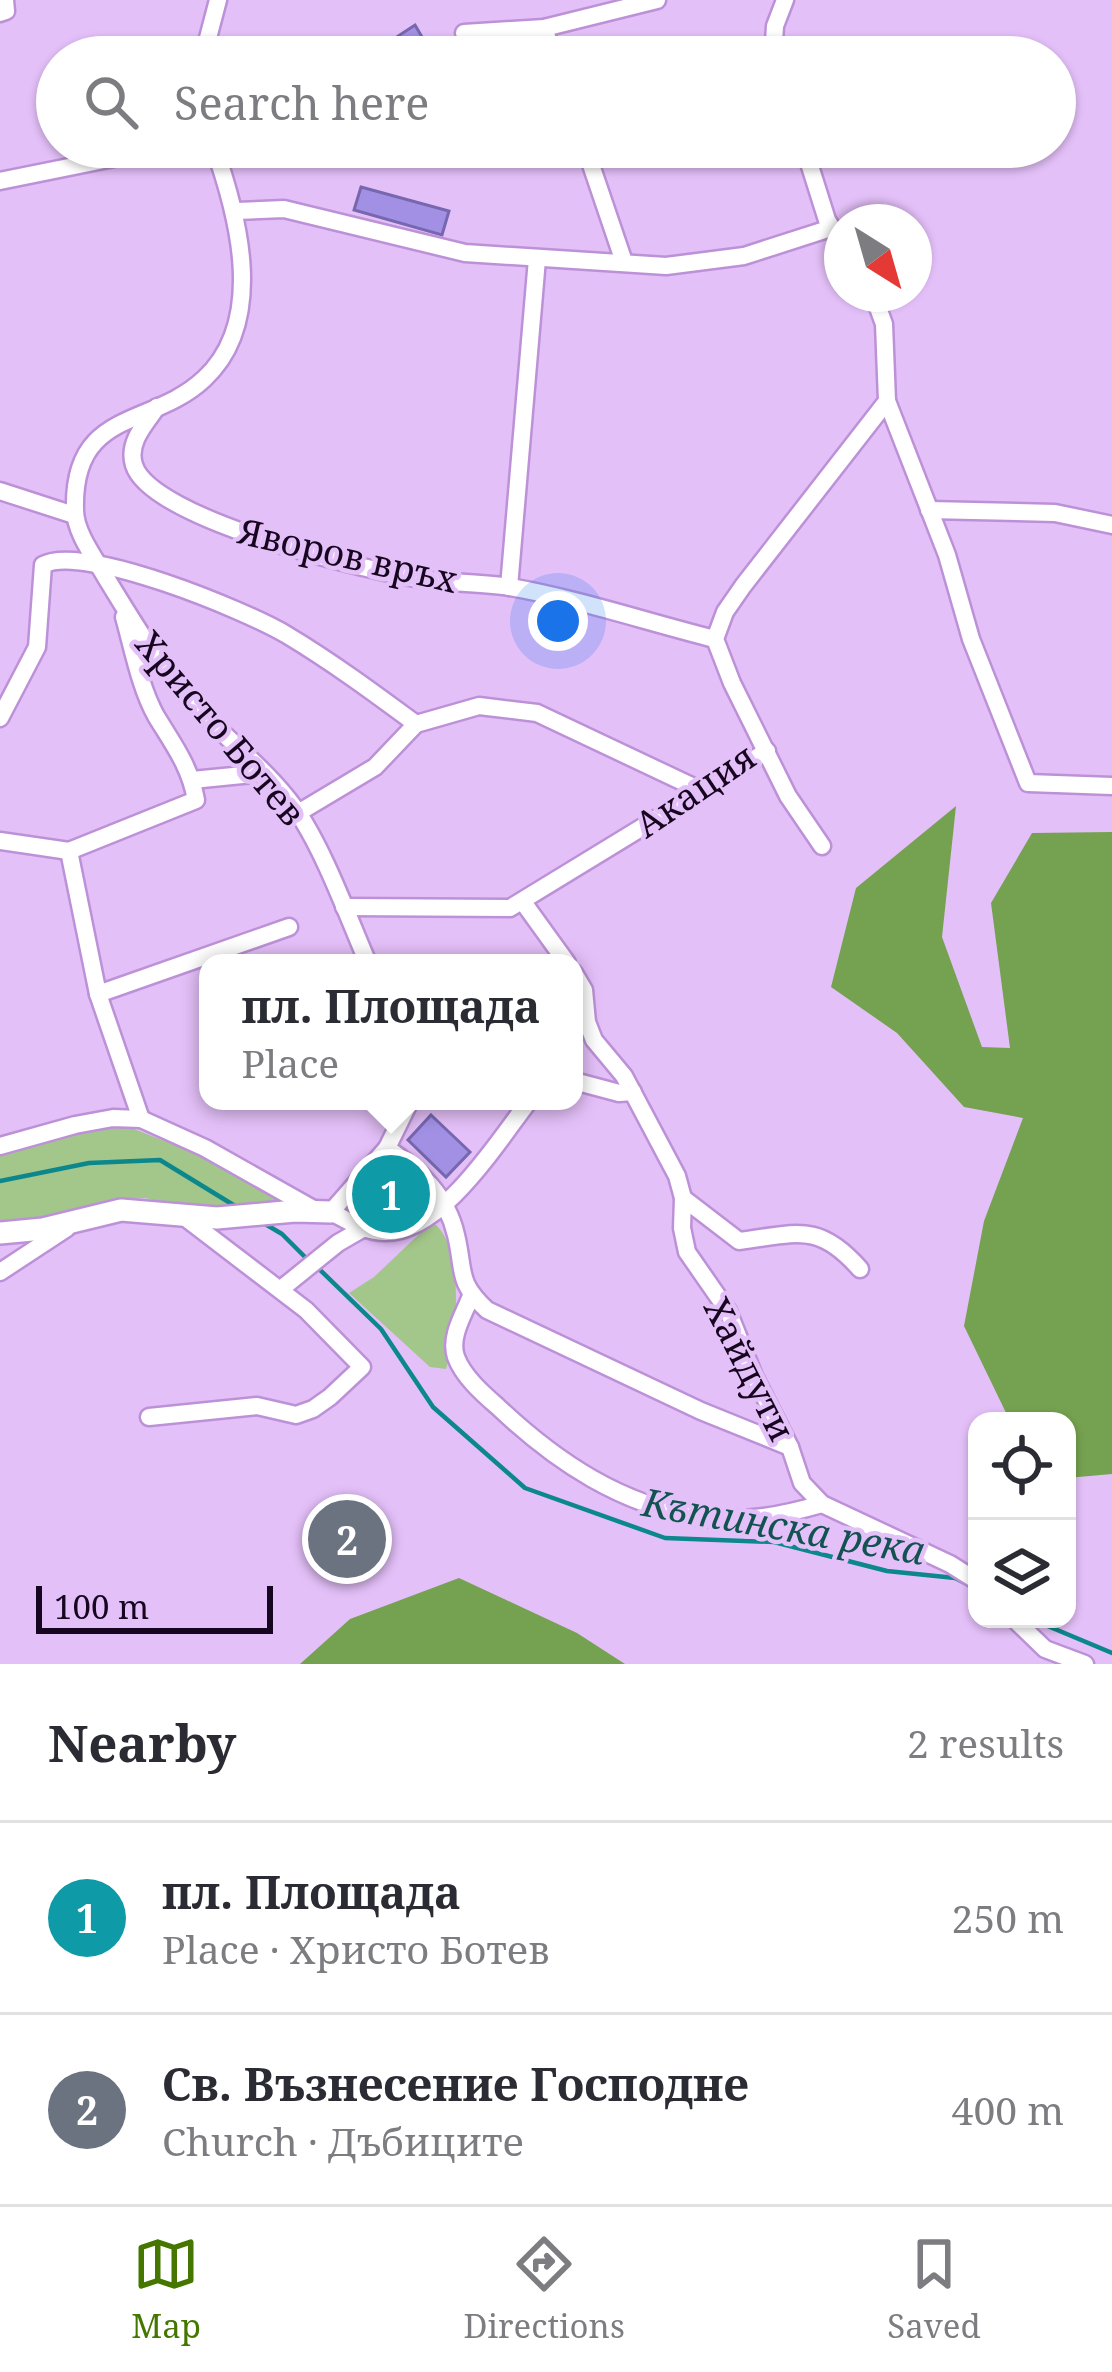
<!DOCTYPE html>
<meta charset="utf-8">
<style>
body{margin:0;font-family:"Noto Serif",serif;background:#f2f2f3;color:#2b2b33}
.controls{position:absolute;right:36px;bottom:36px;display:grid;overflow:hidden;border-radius:24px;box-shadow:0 3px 9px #0004}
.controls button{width:108px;height:108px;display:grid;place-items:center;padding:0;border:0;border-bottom:3px solid #e1e1e2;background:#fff;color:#2b2b33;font:60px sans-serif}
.compass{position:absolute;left:824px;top:204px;width:108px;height:108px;border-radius:50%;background:#fff;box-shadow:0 3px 9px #0004;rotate:143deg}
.scale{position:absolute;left:36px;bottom:30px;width:237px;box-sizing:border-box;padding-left:12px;border:6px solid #17061f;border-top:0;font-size:33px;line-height:42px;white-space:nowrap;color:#17061f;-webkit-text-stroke:9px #e4c0f9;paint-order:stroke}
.you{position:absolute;left:558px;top:621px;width:42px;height:42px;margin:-30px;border:9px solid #fff;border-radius:50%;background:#1a73e8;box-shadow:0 0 0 18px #1a73e833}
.badge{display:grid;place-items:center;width:78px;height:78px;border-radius:50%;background:#457700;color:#fff;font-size:39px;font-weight:700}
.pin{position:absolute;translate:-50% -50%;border:6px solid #fff;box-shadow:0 3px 12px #0006}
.popup{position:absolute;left:199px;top:954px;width:384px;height:156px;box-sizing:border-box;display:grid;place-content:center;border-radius:24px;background:#fff;filter:drop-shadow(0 3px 9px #0005);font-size:39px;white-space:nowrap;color:#7c7c81}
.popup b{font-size:45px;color:#2b2b33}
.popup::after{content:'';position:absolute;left:50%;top:100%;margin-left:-24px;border:24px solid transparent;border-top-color:#fff}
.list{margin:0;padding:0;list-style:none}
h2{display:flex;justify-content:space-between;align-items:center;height:156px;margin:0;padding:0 48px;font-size:51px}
h2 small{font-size:39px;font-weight:400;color:#7c7c81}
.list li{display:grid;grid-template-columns:78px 1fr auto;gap:36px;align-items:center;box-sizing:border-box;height:192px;padding:0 48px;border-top:3px solid #e1e1e2}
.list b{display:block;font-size:45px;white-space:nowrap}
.list p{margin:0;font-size:39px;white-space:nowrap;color:#7c7c81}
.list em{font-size:39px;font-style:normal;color:#7c7c81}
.icon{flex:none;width:66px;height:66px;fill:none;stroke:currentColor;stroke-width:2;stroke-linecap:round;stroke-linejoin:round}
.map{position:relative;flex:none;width:1112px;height:1664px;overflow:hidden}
.search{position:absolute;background:#fff;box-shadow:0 3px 9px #0004;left:36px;right:36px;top:36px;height:132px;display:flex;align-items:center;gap:30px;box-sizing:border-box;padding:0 42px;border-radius:66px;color:#7c7c81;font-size:45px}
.sheet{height:540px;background:#fff}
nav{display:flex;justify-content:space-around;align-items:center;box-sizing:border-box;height:168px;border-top:3px solid #e1e1e2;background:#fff;font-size:33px;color:#7c7c81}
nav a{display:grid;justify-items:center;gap:6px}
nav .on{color:#457700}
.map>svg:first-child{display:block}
.green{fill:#a3c68a}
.forest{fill:#75a250}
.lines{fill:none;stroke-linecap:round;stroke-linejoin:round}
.stream{stroke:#0c878c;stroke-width:4.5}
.building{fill:#a290e5;stroke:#7767ae;stroke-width:3}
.minor-casing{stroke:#bd91d7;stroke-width:21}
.tertiary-casing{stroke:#bd91d7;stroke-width:26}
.minor{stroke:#fff;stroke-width:16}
.tertiary{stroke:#fff;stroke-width:21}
.labels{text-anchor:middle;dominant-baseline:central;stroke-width:9;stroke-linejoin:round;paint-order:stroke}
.street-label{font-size:36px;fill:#17061f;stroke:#e4c0f9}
.water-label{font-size:39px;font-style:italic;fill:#125250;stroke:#e4c0f9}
</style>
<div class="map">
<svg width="1112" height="1664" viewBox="0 0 1112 1664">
<rect width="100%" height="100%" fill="#e4c0f9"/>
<g class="green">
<path d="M124 1125 233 1168 286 1201 191 1210 145 1198 103 1201 42 1220H0V1156L57 1136Z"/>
<path d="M432 1222C465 1243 458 1335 446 1369L430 1367 349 1293 374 1277Z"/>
</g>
<g class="forest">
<path d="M956 806 942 937 982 1047 1010 1048 991 903 1032 833 1112 832V1474L1067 1478V1421H1010L964 1326 984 1221 1023 1118 964 1107 897 1033 831 987 856 888Z"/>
<path d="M459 1578 577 1633 625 1664H300L350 1619Z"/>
</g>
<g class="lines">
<g class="stream">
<path d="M0 1181 89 1163 160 1160 240 1209"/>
<path d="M260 1221 282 1234 307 1259"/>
<path d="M316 1266 381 1329 433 1407 525 1488 665 1538 774 1542 887 1571 955 1578 977 1589"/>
<path d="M1031 1619 1112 1653"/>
</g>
</g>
<g class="building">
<path d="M415 25 429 49 417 57H366Z"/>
<path d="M361 187 449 211 442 235 354 210Z"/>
<path d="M431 1115 470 1152 446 1177 408 1140Z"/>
<path d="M369 1523 374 1540 338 1556 337 1552 326 1555 321 1539 340 1528 342 1532Z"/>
</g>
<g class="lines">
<defs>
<g id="minor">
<path d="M0 13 6 11 5 0"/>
<path d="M544 28 554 57"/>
<path d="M464 33 544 28 657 0"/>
<path d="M203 57 218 0"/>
<path d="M773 57 775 26 785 0"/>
<path d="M214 147C238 215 267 321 204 379 152 428 72 408 75 510 75 532 94 557 105 576 130 617 155 659 187 696 220 735 264 766 294 807 323 847 348 917 368 963"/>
<path d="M585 147 624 262"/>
<path d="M804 147 827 220 842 244"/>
<path d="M0 181 168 147"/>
<path d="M237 211 284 209 465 253 666 266 744 256 831 228"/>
<path d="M887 401 947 555 971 639 1028 783 1112 786"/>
<path d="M157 407C145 424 127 443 134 465 151 520 371 572 427 580 454 583 483 583 510 587 579 599 647 622 715 639"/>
<path d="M0 491 74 515"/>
<path d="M929 510 1055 513 1112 525"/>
<path d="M509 587 537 259"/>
<path d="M0 718 37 647 43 565C83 543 247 611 287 635 332 662 374 693 416 724"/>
<path d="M192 780 263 773"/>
<path d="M298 813 375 767 416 724 479 706 537 713 700 790"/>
<path d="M0 841 69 851"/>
<path d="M822 846 788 796 732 683 715 639 725 612 743 586 887 401 884 324 873 294"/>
<path d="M69 851 196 800C190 766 173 744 156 716 140 687 133 649 124 617"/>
<path d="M69 851 98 994 141 1119"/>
<path d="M523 902 567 963"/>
<path d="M344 907 510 908 767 751"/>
<path d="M574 973 584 990 587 1022 594 1040 624 1076 677 1176 683 1198 682 1228 687 1252 728 1311 754 1376 790 1447 802 1483 822 1504 950 1564 977 1581"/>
<path d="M98 994 289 927"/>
<path d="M574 1081 619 1093 633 1092"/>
<path d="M410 1101 387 1148 331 1212C347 1220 365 1232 384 1232 441 1234 498 1141 529 1101"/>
<path d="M0 1146 75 1125 113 1118 141 1119 205 1148 315 1210"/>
<path d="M387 1148C419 1170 447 1195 456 1235 465 1272 456 1281 487 1310L701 1411 790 1447"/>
<path d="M683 1198 739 1241C796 1234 818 1221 860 1269"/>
<path d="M0 1272 67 1228"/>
<path d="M281 1289 338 1243 364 1228"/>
<path d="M471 1296C464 1314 449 1337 456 1357 463 1376 482 1393 497 1406 556 1462 622 1506 704 1518 745 1523 783 1515 822 1504"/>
<path d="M149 1417 257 1406 296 1415 313 1409 330 1397 362 1367 306 1310 183 1216"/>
<path d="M1014 1619 1045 1649 1085 1664"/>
</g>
<path id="tertiary" d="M0 1233 43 1229 121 1210 217 1218 295 1211 331 1212"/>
</defs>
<use href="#minor" class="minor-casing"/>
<use href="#tertiary" class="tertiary-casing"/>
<use href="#minor" class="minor"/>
<use href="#tertiary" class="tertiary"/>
</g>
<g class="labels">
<g class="street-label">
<text transform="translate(348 555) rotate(13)">Яворов връх</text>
<text transform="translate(221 728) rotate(50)">Христо Ботев</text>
<text transform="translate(695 790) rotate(-34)">Акация</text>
<text transform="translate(750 1369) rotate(63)">Хайдути</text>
</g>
<g class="water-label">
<text transform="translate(784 1525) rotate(10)">Кътинска река</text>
</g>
</g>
</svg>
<div class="controls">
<button><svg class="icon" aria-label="locate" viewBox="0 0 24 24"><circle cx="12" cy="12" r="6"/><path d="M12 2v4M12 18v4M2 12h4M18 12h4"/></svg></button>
<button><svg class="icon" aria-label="layers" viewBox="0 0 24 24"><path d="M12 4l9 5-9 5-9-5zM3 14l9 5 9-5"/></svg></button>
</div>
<svg class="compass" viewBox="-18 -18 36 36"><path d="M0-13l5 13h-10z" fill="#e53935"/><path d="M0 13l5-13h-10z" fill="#7c7c81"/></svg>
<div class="scale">100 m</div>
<div class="you"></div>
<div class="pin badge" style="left:391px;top:1194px;background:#0f9aa8">1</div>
<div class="popup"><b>пл. Площада</b>Place</div>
<div class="pin badge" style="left:347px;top:1539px;background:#6b7280">2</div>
<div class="search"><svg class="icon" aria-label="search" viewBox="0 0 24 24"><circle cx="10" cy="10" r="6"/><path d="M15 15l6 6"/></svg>Search here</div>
</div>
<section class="sheet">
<h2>Nearby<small>2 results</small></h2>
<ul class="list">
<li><span class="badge" style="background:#0f9aa8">1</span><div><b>пл. Площада</b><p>Place · Христо Ботев</p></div><em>250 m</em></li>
<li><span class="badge" style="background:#6b7280">2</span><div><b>Св. Възнесение Господне</b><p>Church · Дъбиците</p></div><em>400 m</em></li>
</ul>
</section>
<nav>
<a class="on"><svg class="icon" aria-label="map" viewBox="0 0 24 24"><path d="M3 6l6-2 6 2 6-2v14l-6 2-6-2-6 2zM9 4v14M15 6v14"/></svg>Map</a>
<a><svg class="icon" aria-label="directions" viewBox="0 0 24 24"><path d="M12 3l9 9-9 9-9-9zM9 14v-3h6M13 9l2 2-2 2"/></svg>Directions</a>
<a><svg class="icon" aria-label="saved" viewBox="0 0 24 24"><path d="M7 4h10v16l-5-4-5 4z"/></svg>Saved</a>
</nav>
